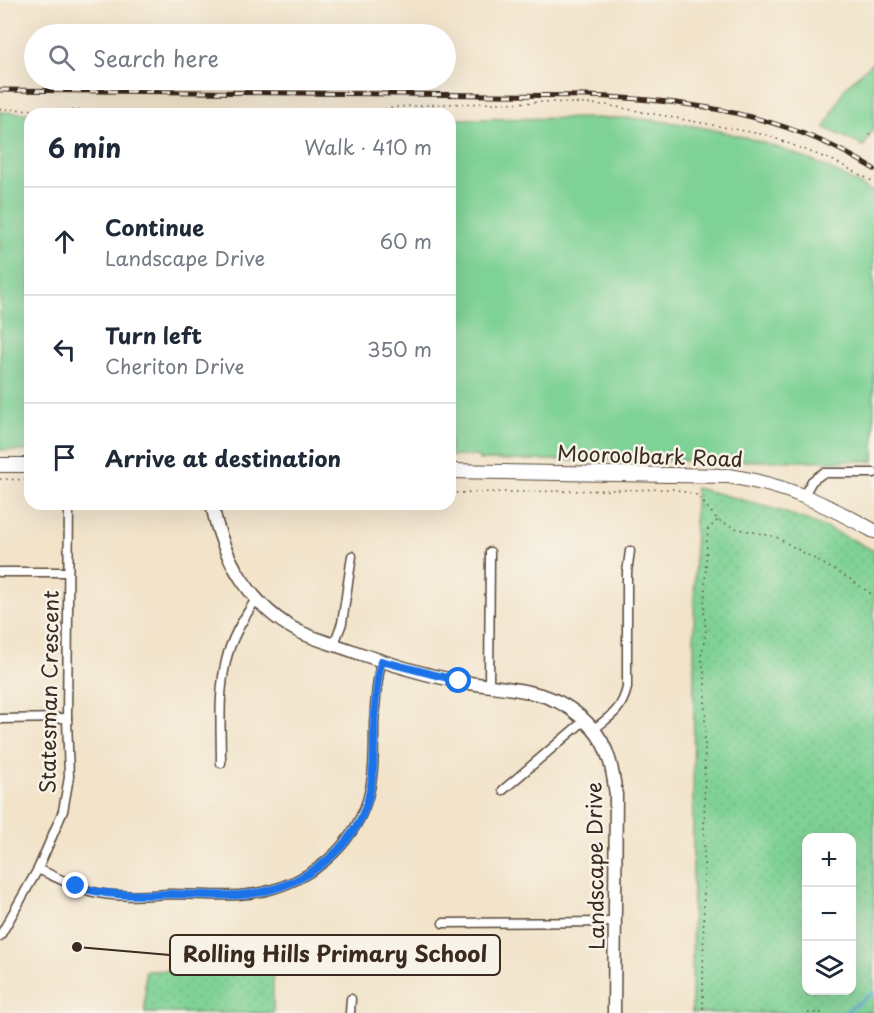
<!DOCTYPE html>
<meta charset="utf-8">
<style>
body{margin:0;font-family:"Playpen Sans",sans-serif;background:#f2f2f3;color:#1f2937}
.controls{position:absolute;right:18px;bottom:18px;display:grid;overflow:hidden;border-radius:12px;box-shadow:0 6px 24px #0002}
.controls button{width:54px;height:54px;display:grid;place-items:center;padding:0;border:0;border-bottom:2px solid #e0e1e3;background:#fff;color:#1f2937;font:30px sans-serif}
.stop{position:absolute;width:18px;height:18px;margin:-14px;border:4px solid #1a73e8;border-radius:50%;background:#fff}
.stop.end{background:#1a73e8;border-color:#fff;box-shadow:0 2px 6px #0008}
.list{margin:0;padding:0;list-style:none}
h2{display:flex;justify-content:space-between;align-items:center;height:78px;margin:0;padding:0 24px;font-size:26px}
h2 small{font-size:20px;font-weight:400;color:#747a83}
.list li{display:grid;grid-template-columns:39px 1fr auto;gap:18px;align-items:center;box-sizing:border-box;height:108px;padding:0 24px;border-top:2px solid #e0e1e3}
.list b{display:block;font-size:22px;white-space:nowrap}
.list p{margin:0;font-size:20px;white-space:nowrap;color:#747a83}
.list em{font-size:20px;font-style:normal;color:#747a83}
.icon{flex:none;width:33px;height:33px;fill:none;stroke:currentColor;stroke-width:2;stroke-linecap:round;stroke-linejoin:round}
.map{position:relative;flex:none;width:874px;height:1013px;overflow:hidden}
.search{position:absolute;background:#fff;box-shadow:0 6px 24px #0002;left:24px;top:24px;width:432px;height:66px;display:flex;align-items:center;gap:15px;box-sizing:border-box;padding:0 21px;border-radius:33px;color:#747a83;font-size:22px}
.panel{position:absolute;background:#fff;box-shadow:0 6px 24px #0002;left:24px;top:108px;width:432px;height:402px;border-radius:18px}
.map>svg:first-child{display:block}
.grass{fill:#7fd295;stroke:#5d7e5a;stroke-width:1.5}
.park{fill:url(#park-dots);stroke:#5d7e5a;stroke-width:1.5;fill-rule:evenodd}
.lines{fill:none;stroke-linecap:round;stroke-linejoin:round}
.stream{stroke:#5aa3d1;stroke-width:3}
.street-casing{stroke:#564638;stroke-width:11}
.secondary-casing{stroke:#564638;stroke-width:15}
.primary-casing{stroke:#564638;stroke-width:16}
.path{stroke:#564638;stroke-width:1.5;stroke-dasharray:1.5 4.5;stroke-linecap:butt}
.street{stroke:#fff;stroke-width:8}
.secondary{stroke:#fff;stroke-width:12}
.primary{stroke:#fff;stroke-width:14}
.rail-casing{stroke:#3b2a1e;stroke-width:5}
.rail{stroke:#f7f3e8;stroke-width:3;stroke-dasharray:9;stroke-linecap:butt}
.route{stroke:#1a73e8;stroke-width:8}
.labels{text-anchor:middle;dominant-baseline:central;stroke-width:5;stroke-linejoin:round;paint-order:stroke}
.street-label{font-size:21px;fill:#3b2a1e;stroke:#f7f3e8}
.leader{fill:none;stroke:#3b2a1e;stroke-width:2}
.callout-dot{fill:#3b2a1e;stroke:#f7f3e8;stroke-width:2}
.callout{fill:#f7f3e8;stroke:#3b2a1e;stroke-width:2}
.callout-label{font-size:22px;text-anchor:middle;font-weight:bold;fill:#3b2a1e}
</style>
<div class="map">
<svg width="874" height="1013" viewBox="0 0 874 1013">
<defs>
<pattern id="park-dots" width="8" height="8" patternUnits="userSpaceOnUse" patternTransform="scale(1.5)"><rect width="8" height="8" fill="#7fd295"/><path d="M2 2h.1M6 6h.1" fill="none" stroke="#6fb480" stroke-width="1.8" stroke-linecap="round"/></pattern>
</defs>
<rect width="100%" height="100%" fill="#f7f3e8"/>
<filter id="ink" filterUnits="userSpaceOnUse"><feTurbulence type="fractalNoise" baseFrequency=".0167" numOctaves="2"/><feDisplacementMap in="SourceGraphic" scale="12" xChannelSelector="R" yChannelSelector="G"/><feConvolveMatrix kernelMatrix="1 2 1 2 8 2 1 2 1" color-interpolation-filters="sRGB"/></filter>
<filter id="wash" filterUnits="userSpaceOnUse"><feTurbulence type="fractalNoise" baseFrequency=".008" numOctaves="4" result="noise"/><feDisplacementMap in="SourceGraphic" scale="24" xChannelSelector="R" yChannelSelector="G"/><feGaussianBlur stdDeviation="1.35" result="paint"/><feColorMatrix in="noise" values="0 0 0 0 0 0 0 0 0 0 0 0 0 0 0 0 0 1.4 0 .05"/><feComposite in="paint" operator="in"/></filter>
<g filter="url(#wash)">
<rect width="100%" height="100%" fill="#f2e3c9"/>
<g class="grass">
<path d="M874 61V126L864 146 825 128 845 88Z"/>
<path d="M0 112 52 114H30V451L0 450Z"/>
<path d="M628 118C715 124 799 147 874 193V461L479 460 478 456H450V119Z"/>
</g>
<g class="park">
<path d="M695 488C758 503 817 519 874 551V1013H692ZM806 838H852V990H806Z"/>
<path d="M273 968V1013H145V971Z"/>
</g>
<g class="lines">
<path class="stream" d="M844 1013 874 992"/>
</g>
</g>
<g filter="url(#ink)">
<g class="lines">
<defs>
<g id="street">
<path d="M804 495 812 481 823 473H874"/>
<path d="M0 572H68"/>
<path d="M334 644 342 623 352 556"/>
<path d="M489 686 490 552"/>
<path d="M0 719 67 718"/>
<path d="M594 729C612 715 621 711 627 688V572L630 551"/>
<path d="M221 763C221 729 218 694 226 661 231 638 244 618 256 599"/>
<path d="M503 790 585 720"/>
<path d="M38 869C56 877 74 887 93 892 118 898 145 895 170 894 193 894 216 896 239 895 289 892 337 864 360 818 375 789 374 756 374 724 375 703 377 682 381 661"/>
<path d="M443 923 615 922"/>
<path d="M0 936 38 869 63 811 69 777 67 718 69 504"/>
<path d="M350 1013 351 999"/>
</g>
<path id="secondary" d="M212 504C222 557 251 609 302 633 320 641 340 646 358 653 391 664 424 675 458 681 510 691 554 685 592 728 609 746 613 772 616 795L614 1013"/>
<g id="primary">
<path d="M0 465H30"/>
<path d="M450 471 729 476C785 485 824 503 874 531"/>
</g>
</defs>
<use href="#street" class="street-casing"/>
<use href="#secondary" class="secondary-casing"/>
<use href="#primary" class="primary-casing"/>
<g class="path">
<path d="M0 109 252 114"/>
<path d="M361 114 397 107 443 104 550 102 606 105 766 135 834 161 874 182"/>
<path d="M869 134 874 137"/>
<path d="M0 479 30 480"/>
<path d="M450 493 673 489 697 495 718 520 735 528 776 537 850 579 874 596"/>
<path d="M707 1013 703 1010 705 715V678L701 656 706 632 704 610 707 539 708 529 718 520"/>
<path d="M808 1013H825"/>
</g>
<use href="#street" class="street"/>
<use href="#secondary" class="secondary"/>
<use href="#primary" class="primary"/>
<defs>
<path id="rail" d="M0 90 588 96C689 100 787 114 874 169"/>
</defs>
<use href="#rail" class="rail-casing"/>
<use href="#rail" class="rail"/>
</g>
</g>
<g class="lines" filter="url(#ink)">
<path class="route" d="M76 886C107 897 138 895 171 894 193 894 216 896 239 895 289 892 337 864 361 818 375 789 374 756 374 724 375 703 377 682 381 661L459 681"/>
</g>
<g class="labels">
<g class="street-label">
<text transform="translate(650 455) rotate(2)">Mooroolbark Road</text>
<text transform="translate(48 692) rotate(-89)">Statesman Crescent</text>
<text transform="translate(594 866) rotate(-91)">Landscape Drive</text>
</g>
</g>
<path class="leader" d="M77 947L170 955"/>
<circle class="callout-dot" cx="77" cy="947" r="6"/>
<rect class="callout" x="170" y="935" width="330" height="40" rx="6"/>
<g class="callout-label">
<text x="335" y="962">Rolling Hills Primary School</text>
</g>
</svg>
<div class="controls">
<button>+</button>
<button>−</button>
<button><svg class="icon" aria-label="layers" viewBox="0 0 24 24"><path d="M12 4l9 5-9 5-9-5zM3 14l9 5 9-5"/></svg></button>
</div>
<div class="stop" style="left:459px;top:681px"></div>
<div class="stop end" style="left:76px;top:886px"></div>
<div class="search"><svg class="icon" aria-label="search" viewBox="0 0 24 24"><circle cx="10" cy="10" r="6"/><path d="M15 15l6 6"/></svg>Search here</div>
<section class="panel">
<h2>6 min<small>Walk · 410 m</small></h2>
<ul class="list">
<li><svg class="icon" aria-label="ahead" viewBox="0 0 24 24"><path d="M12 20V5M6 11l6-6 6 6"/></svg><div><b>Continue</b><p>Landscape Drive</p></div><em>60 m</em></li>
<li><svg class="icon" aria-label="left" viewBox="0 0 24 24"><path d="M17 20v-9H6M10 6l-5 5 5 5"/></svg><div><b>Turn left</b><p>Cheriton Drive</p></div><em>350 m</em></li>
<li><svg class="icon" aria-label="arrive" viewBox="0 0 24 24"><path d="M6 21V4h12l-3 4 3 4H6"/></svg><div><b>Arrive at destination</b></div></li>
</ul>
</section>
</div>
